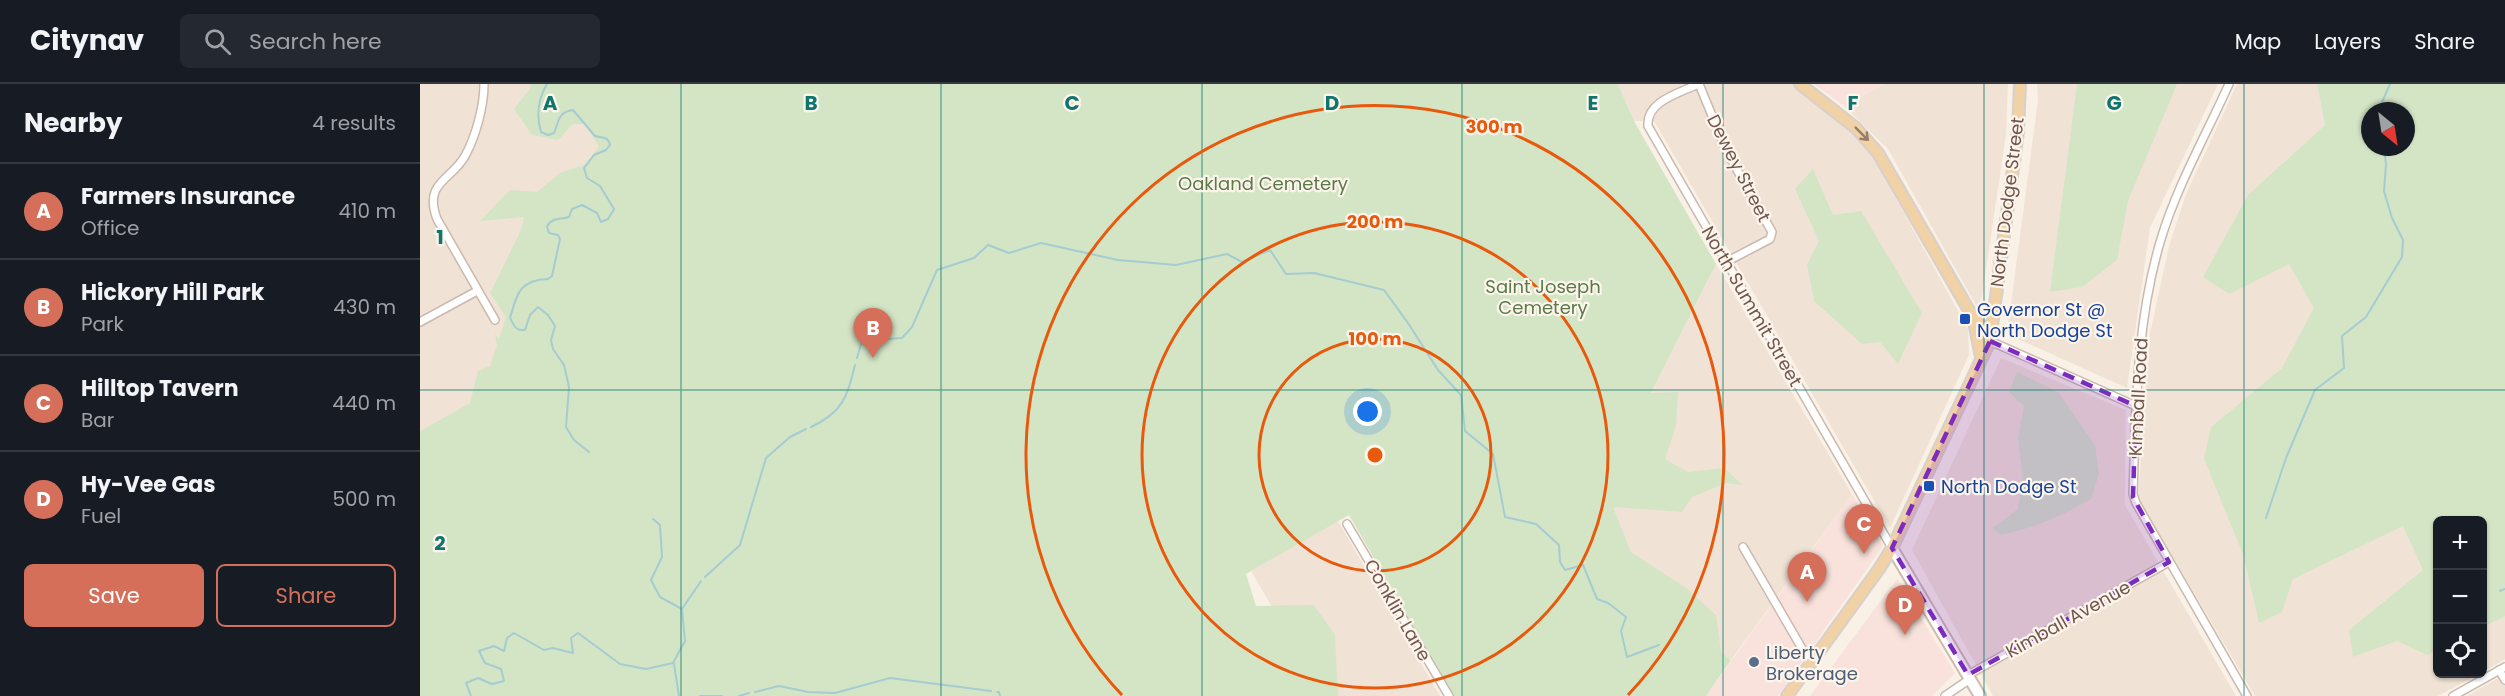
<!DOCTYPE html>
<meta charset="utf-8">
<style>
body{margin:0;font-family:Poppins,sans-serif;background:#242831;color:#f1f3f6}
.controls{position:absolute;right:18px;bottom:18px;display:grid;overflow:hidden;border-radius:9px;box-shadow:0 2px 4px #0004}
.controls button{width:54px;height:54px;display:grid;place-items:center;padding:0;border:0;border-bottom:2px solid #363941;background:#171b24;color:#f1f3f6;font:30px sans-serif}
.compass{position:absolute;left:1941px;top:18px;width:54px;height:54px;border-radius:50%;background:#171b24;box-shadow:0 2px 4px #0004;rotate:150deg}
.you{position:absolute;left:948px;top:328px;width:21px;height:21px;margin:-15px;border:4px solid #fff;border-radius:50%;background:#1a73e8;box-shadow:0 0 0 9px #1a73e833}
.badge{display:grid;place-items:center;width:39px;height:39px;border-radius:50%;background:#d56f59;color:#fff;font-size:20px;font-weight:700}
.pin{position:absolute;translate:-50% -50px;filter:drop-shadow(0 2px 3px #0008)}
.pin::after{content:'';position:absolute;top:32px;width:21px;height:18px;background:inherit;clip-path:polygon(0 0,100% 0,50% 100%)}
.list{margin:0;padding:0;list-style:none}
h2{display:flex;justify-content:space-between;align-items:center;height:78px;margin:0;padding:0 24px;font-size:26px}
h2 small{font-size:20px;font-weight:400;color:#9ea1a6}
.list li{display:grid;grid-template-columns:39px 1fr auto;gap:18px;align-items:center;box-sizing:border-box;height:96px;padding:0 24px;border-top:2px solid #363941}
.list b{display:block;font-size:22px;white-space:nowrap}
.list p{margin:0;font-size:20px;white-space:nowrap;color:#9ea1a6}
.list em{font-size:20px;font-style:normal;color:#9ea1a6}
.actions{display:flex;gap:12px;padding:18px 24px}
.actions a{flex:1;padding:14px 0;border:2px solid #d56f59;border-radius:9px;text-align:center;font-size:21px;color:#d56f59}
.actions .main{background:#d56f59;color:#fff}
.icon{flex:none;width:33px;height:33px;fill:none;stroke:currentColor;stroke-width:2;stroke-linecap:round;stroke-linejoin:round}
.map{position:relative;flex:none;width:2085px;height:612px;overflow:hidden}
header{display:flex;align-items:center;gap:36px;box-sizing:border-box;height:84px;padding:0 30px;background:#171b24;border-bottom:2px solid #363941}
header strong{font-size:28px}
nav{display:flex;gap:33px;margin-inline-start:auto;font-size:21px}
.search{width:420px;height:54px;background:#242831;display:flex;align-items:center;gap:15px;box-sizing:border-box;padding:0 21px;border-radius:9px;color:#9ea1a6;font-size:22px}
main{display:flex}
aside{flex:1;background:#171b24}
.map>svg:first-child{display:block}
.residential{fill:#f0e3d5}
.commercial{fill:#f8e2db}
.green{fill:#d4e5c6;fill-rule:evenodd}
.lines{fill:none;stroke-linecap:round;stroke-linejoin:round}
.stream{stroke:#a4ccd1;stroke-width:2}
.street-casing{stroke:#cab9ad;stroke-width:10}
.secondary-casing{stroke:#cebbae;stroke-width:14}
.primary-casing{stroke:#d7d0cd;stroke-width:14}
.street{stroke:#fff;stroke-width:7}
.secondary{stroke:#fff;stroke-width:10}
.primary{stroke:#f1d1a6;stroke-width:10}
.oneway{stroke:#977c68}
.marked{fill:#7b2cbf;fill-opacity:0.2;stroke:#7b2cbf;stroke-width:4.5;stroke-dasharray:12 8;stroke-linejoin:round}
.grid{fill:none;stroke:#0f766e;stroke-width:1.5;stroke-opacity:0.55}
.ring{fill:none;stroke:#e8590c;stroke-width:3}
.transit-dot{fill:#1a4fb4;stroke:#fdf5ec;stroke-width:2}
.service-dot{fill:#5c6f8a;stroke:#fdf5ec;stroke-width:2}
.labels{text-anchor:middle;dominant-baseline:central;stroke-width:4.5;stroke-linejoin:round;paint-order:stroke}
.street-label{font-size:18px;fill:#70584e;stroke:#fdf5ec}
.park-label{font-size:18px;fill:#5a7a4a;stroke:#fdf5ec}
.transit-label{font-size:18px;fill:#164399;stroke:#fdf5ec;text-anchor:start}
.service-label{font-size:18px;fill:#4e5e75;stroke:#fdf5ec;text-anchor:start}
.grid-label{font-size:20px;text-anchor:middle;font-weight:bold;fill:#0f766e;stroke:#fdf5ec;stroke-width:4.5;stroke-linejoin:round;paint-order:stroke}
.centre{fill:#e8590c;stroke:#fdf5ec;stroke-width:3}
.ring-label{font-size:18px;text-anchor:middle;font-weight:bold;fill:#e8590c;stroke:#fdf5ec;stroke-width:4.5;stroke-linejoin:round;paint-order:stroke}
</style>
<header>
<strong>Citynav</strong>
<div class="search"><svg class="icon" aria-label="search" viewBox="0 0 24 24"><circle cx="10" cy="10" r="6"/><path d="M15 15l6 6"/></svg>Search here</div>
<nav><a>Map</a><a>Layers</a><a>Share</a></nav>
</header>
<main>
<aside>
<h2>Nearby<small>4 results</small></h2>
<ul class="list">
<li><span class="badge">A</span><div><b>Farmers Insurance</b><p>Office</p></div><em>410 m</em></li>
<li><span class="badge">B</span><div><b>Hickory Hill Park</b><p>Park</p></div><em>430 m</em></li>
<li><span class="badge">C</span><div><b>Hilltop Tavern</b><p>Bar</p></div><em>440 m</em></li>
<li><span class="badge">D</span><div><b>Hy-Vee Gas</b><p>Fuel</p></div><em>500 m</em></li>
</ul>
<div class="actions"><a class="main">Save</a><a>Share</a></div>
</aside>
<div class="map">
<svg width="2085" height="612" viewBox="0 0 2085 612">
<rect width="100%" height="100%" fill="#f9f1e6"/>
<g class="residential">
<path d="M0 0H143L187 77 59 315 0 347Z"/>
<path d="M1198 0H1373L1415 32 1452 71 1548 245 1549 271 1470 444 1234 37H1214Z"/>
<path d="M1464 0H1588L1586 50 1562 213 1557 223 1468 65 1424 22Z"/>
<path d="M1617 0H1798L1730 144 1707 304 1587 250 1618 16Z"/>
<path d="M1817 0H1899L2017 472 2018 590H2059L2018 612H1835L1718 414 1730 249 1749 162 1766 110Z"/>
<path d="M1296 180 1432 410 1311 576 1201 492 1110 353 1210 351Z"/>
<path d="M1581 274 1706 326 1705 421 1816 612H1573L1492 466Z"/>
<path d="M918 437 1020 612H904L831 487Z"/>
<path d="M2085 500V575L2063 588V513Z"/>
<path d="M2085 590V612H2047Z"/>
</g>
<g class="commercial">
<path d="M1394 0H1464L1424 22Z"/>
<path d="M1432 410 1463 462 1358 612H1286Z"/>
<path d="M1477 495 1535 589 1512 612H1390Z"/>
</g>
<g class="green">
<path d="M110 0H1198L1214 37 1296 180 1231 309 1258 308 1256 342 1245 375 1268 388 1304 384 1323 401 1306 399 1272 413 1262 428 1193 423 1211 468 1266 504 1296 531 1301 568 1311 576 1286 612H1034L929 431 826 490 836 522 894 521 915 551 918 612H0V347L50 319 58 287 70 282 77 261 75 250 79 255 86 233 70 209 101 146 104 133 60 137 90 106 117 108 140 89 164 81 179 63 165 40H153L138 56 112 51 94 25 111 3Z"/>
<path d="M1657 0H1757L1708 117 1697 176 1662 203 1630 208Z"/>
<path d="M1897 0H2085V532L2063 543 2062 436H2018L2017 566 2007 571 1977 557 1933 573 1929 546 2003 486 1983 442 1873 495 1862 528 1839 539 1823 470 1784 375 1791 343 1862 284 1894 224 1869 180 1809 210 1783 193 1828 111 1905 41ZM1950 27H1986V63H1950Z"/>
<path d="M1393 85 1413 131 1441 127 1502 229 1478 280 1460 258 1442 260 1394 217 1387 181 1399 157 1375 105Z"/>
<path d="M1597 288 1638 308 1675 361 1679 390 1671 415C1640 433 1616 443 1581 451L1573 444 1598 425 1603 396 1598 354 1604 322 1589 308Z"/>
</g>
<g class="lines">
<g class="stream">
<path d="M127 0C118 15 116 31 121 48L128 51 134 49C139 37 138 28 153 26L175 52C183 54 188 52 190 61L186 66 174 71 164 84 167 94 180 102 194 125 188 135 181 138 177 129 162 121 152 125 149 133C140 136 131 133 127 143L129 149 138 151 140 155 132 192 128 195C99 196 97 210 90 234 94 242 96 247 105 246L110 231 118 223 128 231 135 242 131 256 133 265 144 281 149 303 146 343 154 356 169 368"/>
<path d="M1958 27 1970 0"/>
<path d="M455 256 482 254 492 243 517 186 554 174 568 161 589 169 621 159 698 176 756 181 807 170 822 178 850 166 866 190 894 189 964 206 988 239 1018 286 1041 311 1045 347 1073 370 1085 433 1116 440 1139 461 1140 478 1145 486 1163 481 1177 515 1188 519 1206 533 1201 547 1207 573 1239 561"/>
<path d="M437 274 442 257 449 256"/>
<path d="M391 343C423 328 427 313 435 281"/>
<path d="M1846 434 1866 374 1895 306 1924 284 1922 252 1946 233 1982 173 1983 156 1972 134 1964 107 1966 80 1964 63"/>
<path d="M285 493 320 461 346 374 370 353 386 345"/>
<path d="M2080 507 2085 505"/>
<path d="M262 525 281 497"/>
<path d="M254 580 259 612"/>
<path d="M335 608 359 602 388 608 415 609 470 594 571 607"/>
<path d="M577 608H579L580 612"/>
<path d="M51 612 46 599 58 594 72 600 84 597 81 585 65 579 59 567 74 562 84 567 87 554 94 549 124 566 133 564 153 569 151 554 158 549 200 580 226 585 253 579 265 557 262 525 240 513 231 496 242 473 240 441 233 435"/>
<path d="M280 612H302"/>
<path d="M319 612 329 609"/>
</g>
<defs>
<g id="street">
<path d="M64 0C64 22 56 52 45 72 32 96 3 98 17 135L75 236"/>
<path d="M1278 0C1260 9 1226 17 1228 42L1472 464"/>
<path d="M1279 0 1307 68 1352 148 1350 155 1306 178"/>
<path d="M1809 0C1786 51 1757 102 1741 155 1716 238 1716 324 1713 410L1716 419 1827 612"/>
<path d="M0 238 57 207"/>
<path d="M1570 257 1716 322"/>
<path d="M927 440 1029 612"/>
<path d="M1323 463 1391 580"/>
<path d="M2079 586 2085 596"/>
<path d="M1548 591 1749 478"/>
<path d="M1525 612 1550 595"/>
<path d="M2033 612 2085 583"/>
</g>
<path id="secondary" d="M1472 464 1560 612"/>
<g id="primary">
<path d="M1380 0 1436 44 1458 69 1554 235 1561 241 1570 257"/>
<path d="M1554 238 1561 273"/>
<path d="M1367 612 1459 485 1472 464 1570 257 1598 47 1600 0"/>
</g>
</defs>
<use href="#street" class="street-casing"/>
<use href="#secondary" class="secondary-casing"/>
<use href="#primary" class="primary-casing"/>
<use href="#street" class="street"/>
<use href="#secondary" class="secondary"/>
<use href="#primary" class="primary"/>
</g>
<defs><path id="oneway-shaft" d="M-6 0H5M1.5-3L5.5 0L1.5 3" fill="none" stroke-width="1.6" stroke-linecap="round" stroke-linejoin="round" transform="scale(1.5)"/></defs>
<use class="oneway" href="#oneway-shaft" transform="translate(1442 50) rotate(45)"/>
<path class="marked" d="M1570 257 1716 322 1713 413 1749 478 1548 591 1472 464Z"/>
<path class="grid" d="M261 0V612M521 0V612M782 0V612M1042 0V612M1303 0V612M1564 0V612M1824 0V612M0 306H2085"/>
<g class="ring">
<circle cx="955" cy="371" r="116"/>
<circle cx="955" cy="371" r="233"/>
<path d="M702 611A349 349 0 1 1 1208 611"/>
</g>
<g class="transit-dot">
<rect x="1539" y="229" width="12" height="12" rx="3"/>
<rect x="1503" y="396" width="12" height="12" rx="3"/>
</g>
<circle class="service-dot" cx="1334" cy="578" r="6"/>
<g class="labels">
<g class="street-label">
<text transform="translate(1319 84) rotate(63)">Dewey Street</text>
<text transform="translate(1587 118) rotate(-83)">North Dodge Street</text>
<text transform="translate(1332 222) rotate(60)">North Summit Street</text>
<text transform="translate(1718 313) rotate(-87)">Kimball Road</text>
<text transform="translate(978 526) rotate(60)">Conklin Lane</text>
<text transform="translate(1648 535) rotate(-29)">Kimball Avenue</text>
</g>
<g class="park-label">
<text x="843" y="99">Oakland Cemetery</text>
<text x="1123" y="202">Saint Joseph<tspan x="1123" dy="21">Cemetery</tspan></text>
</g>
<g class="transit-label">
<text x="1557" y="225">Governor St @<tspan x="1557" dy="21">North Dodge St</tspan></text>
<text x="1521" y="402">North Dodge St</text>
</g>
<g class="service-label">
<text x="1346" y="568">Liberty<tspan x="1346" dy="21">Brokerage</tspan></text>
</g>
</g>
<g class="grid-label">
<text x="130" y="26">A</text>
<text x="391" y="26">B</text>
<text x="652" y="26">C</text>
<text x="912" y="26">D</text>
<text x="1173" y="26">E</text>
<text x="1433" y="26">F</text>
<text x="1694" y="26">G</text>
<text x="20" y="160">1</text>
<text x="20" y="466">2</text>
</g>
<circle cx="955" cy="371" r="9" class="centre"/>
<g class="ring-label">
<text x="1074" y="49">300 m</text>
<text x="955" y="144">200 m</text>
<text x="955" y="261">100 m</text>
</g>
</svg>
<div class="controls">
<button>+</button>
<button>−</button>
<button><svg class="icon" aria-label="locate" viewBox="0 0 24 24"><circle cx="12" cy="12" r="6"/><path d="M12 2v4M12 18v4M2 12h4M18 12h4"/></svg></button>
</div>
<svg class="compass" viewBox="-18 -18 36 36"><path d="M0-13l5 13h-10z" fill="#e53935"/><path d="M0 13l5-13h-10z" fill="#9ea1a6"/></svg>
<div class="you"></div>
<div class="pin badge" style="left:1387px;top:518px">A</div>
<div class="pin badge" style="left:453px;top:274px">B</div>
<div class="pin badge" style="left:1444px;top:470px">C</div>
<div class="pin badge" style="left:1485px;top:551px">D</div>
</div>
</main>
